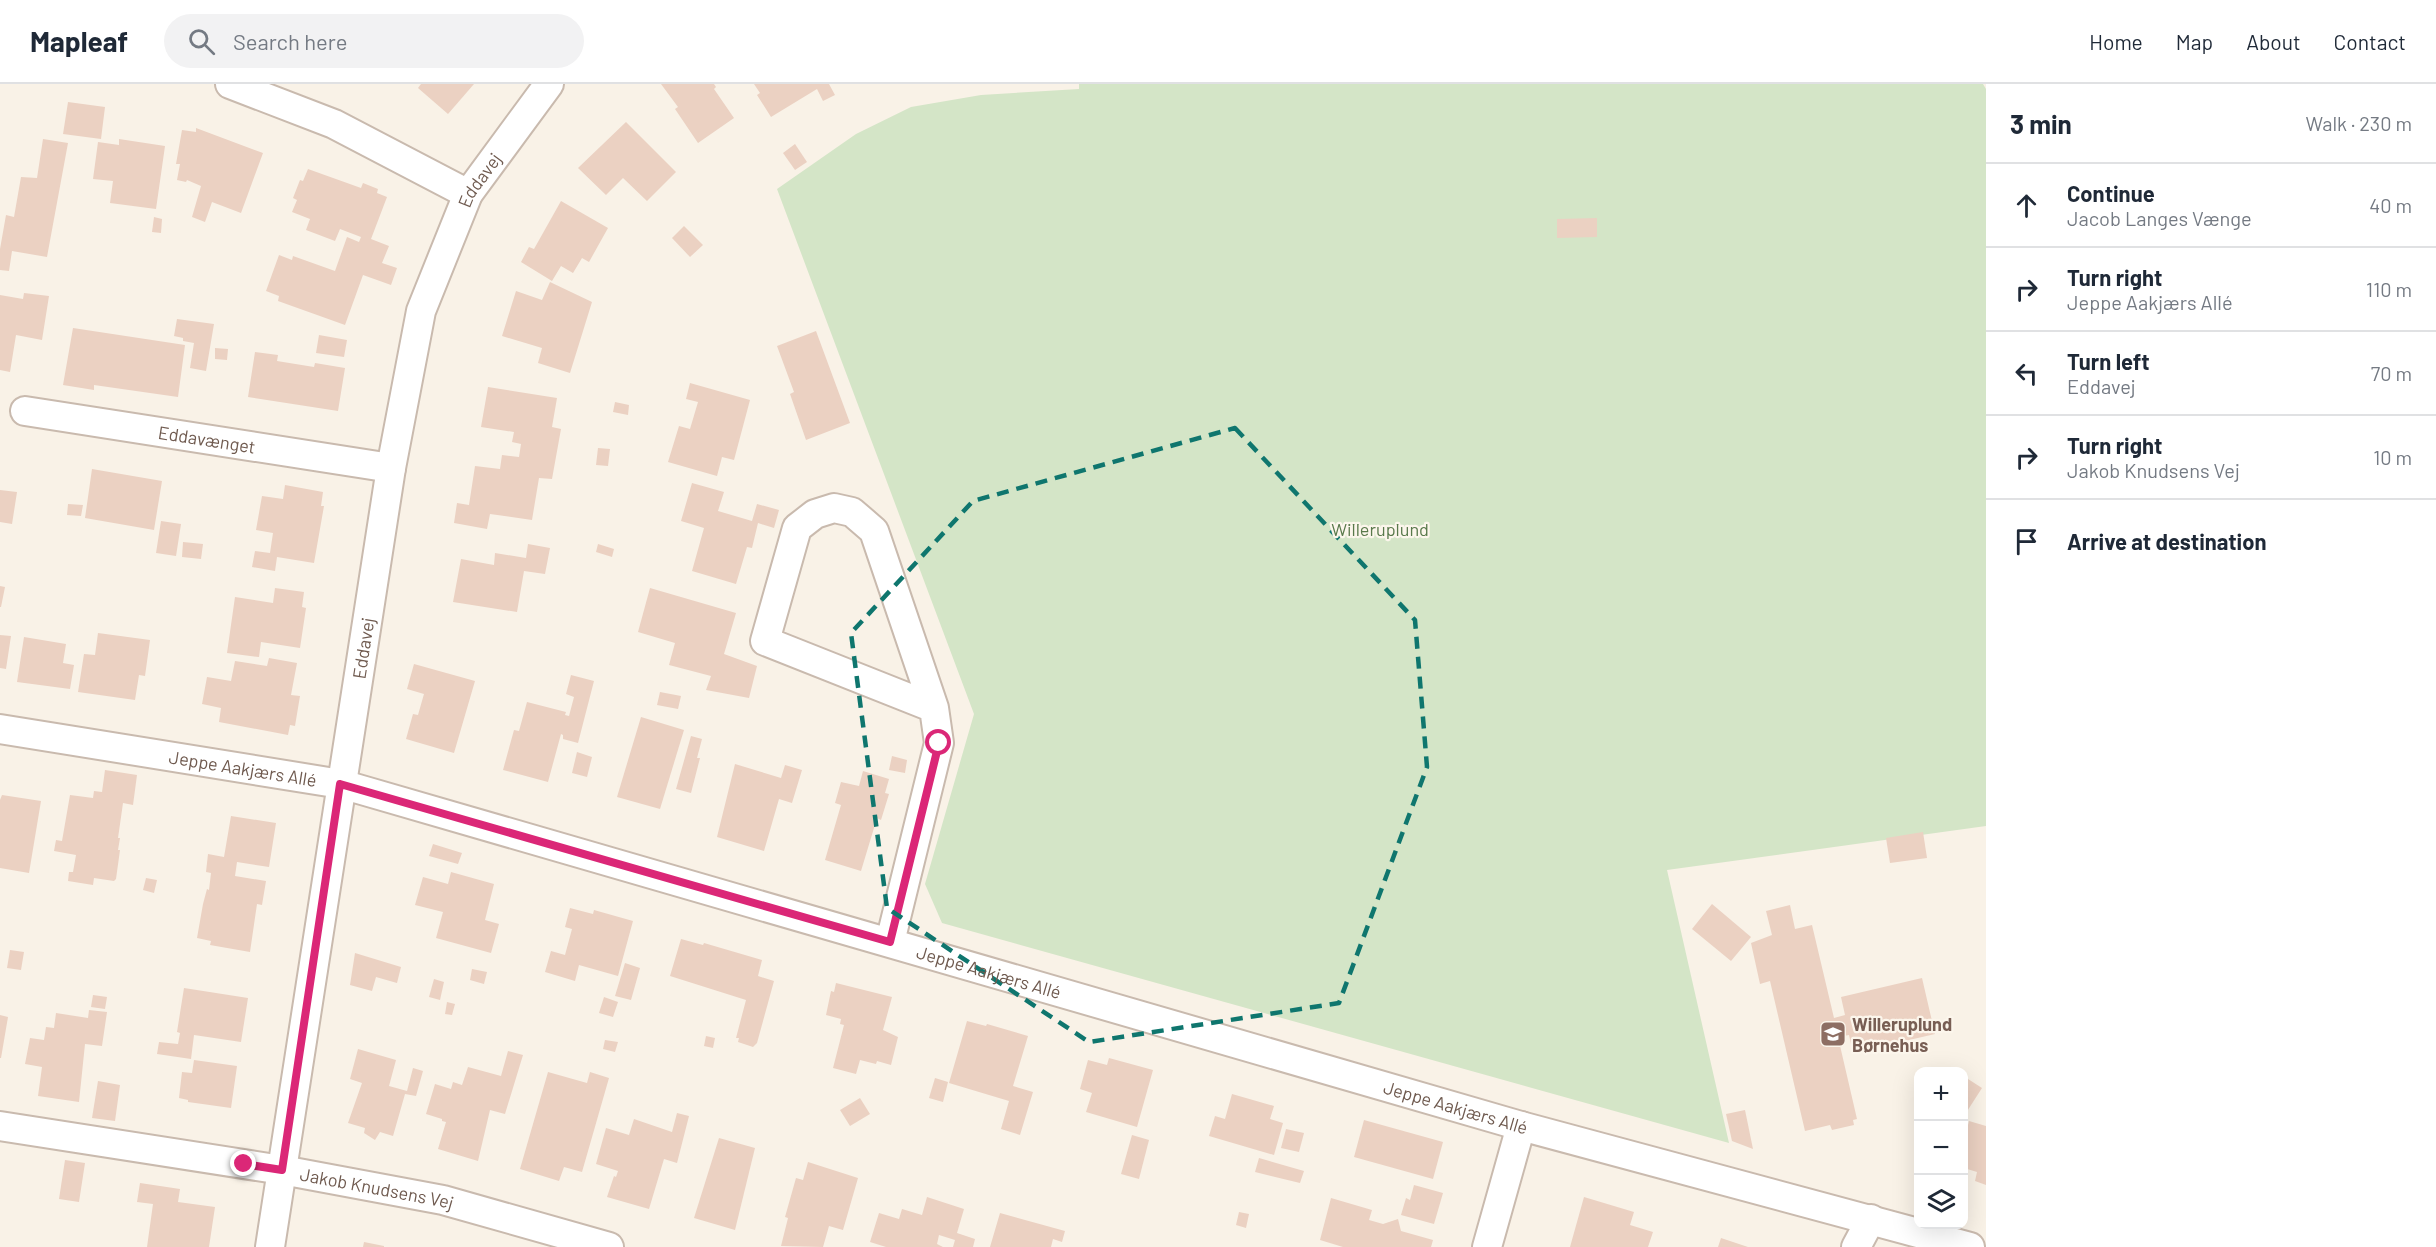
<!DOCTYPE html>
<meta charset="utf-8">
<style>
body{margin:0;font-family:Barlow,sans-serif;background:#f2f2f3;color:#1f2937}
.controls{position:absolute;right:18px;bottom:18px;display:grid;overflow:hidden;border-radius:12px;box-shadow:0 6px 24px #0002}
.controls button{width:54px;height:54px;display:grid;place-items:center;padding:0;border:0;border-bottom:2px solid #e0e1e3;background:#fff;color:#1f2937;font:30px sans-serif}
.stop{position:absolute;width:18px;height:18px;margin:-14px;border:4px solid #db2777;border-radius:50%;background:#fff}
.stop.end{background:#db2777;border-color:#fff;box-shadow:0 2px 6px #0008}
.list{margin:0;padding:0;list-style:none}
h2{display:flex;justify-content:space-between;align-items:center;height:78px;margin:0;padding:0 24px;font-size:26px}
h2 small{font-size:20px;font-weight:400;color:#747a83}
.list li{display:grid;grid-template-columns:39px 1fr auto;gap:18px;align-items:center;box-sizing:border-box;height:84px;padding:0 24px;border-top:2px solid #e0e1e3}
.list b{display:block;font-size:22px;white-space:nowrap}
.list p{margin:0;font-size:20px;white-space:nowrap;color:#747a83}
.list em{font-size:20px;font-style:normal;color:#747a83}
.icon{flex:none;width:33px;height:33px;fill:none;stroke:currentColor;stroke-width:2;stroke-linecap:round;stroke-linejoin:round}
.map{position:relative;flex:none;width:1986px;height:1163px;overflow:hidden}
header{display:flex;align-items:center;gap:36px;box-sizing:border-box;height:84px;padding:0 30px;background:#fff;border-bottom:2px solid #e0e1e3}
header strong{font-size:28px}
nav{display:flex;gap:33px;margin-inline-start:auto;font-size:21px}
.search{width:420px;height:54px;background:#f2f2f3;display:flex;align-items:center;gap:15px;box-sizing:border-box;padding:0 21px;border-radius:33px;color:#747a83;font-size:22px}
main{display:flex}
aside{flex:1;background:#fff}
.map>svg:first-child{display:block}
.green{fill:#d4e5c7}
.building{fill:#ebd1c2}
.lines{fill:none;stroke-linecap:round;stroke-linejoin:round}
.street-casing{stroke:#c9baae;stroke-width:32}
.street{stroke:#fff;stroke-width:28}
.route{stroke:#db2777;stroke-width:8}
.marked{fill:none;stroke:#0f766e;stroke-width:4.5;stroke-dasharray:12 8;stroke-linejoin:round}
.labels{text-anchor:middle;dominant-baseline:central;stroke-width:4.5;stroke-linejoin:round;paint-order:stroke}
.street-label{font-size:18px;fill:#6f5a4f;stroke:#fcf6ec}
.park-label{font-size:18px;fill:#59794b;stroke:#fcf6ec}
.education-label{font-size:18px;font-weight:bold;fill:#785e54;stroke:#fcf6ec;text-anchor:start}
</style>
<header>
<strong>Mapleaf</strong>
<div class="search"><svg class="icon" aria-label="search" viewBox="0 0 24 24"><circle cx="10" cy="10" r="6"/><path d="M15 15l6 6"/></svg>Search here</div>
<nav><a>Home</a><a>Map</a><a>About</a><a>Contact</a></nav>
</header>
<main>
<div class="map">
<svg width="1986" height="1163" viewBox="0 0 1986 1163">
<rect width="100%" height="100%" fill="#f9f2e7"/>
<path class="green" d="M1079 0H1983L1986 5V742L1667 786 1729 1059 942 839 925 800 974 630 777 105 856 50 911 23 981 11 1079 5Z"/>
<g class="building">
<path d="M421 0H474L448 30 418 4Z"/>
<path d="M661 0H714L716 3 714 5 734 34 698 59 675 25 678 23Z"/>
<path d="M754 0H829L835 11 823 17 817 5 771 33 757 11 760 9Z"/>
<path d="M68 18 105 23 101 55 63 50Z"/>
<path d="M626 38 676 88 647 117 623 94 606 111 578 84Z"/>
<path d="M196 44 263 69 241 129 212 118 205 138 192 133 201 102 187 96 186 98 177 96 180 80H176L182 46 196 48Z"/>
<path d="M43 55 68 59 47 173 12 167 9 187 0 186V165L6 131 14 133 21 93 37 94Z"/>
<path d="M119 55 165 62 156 125 110 119 113 97 93 95 98 58 119 61Z"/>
<path d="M795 60 807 78 795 86 783 69Z"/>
<path d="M308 85 361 104 363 99 378 105 377 109 387 113 371 155 389 162 382 179 397 184 391 201 363 191 345 241 278 217 279 212 266 207 279 171 292 176 293 172 335 187 347 153 359 158 361 153 340 145 335 157 306 146 310 135 292 128 297 116 293 114 300 96 303 97Z"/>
<path d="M561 117 608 144 589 178 582 174 573 189 561 182 552 197 521 178 529 163 534 165Z"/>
<path d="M154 133 162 135 161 149 152 148Z"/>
<path d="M1597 134V153L1557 154V135Z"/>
<path d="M684 142 703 161 690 173 672 154Z"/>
<path d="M550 198 592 218 570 289 538 279 542 264 502 252 516 207 542 216Z"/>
<path d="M24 209 49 212 42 256 16 251 10 288 0 286V211L23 215Z"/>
<path d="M177 235 214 240 206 287 190 284 194 259 183 257V254L174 252Z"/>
<path d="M73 244 185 261 178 313 94 301V306L63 301Z"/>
<path d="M816 247 850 339 806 356 790 310 794 308 777 262Z"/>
<path d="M319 251 347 256 344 273 316 269Z"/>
<path d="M215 264 228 265 227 276 215 275Z"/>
<path d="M255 268 278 271 277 277 314 283 315 279 345 284 338 327 248 313Z"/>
<path d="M690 299 750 316 734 376 722 373 717 392 668 378 679 342 690 345 698 318 686 315Z"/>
<path d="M488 303 557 314 552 343 561 345 552 395 539 394 532 436 490 430 487 445 454 439 457 419 469 421 475 382 500 385 502 371 519 373 521 360 512 358 514 348 481 343Z"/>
<path d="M615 318 629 321 628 331 613 328Z"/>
<path d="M598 364 610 365 608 382 596 381Z"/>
<path d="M92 385 162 397 154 446 85 434Z"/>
<path d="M692 399 724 408 718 427 752 437 757 420 779 426 774 444 758 439 752 464 747 463 736 500 692 487 704 444 681 437Z"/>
<path d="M285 401 323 408 321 422H324L314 479 277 473 275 487 252 483 255 467 270 469 273 449 256 446 262 412 283 415Z"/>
<path d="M0 406 17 408 12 440 0 438Z"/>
<path d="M68 420 83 421 81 432 67 431Z"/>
<path d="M161 437 181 440 176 472 156 469Z"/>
<path d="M183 458 203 460 201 475 182 473Z"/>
<path d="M528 460 550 464 545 490 524 487 517 528 453 518 461 475 494 481 495 469 526 474Z"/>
<path d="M598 460 614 465 612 473 596 468Z"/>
<path d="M0 502 5 503 1 523H0Z"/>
<path d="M275 504 304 508 302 523 306 524 300 564 261 558 259 573 227 569 235 513 273 519Z"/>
<path d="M650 504 736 529 724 570 757 582 749 614 706 606 711 592 669 581 675 559 638 548Z"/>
<path d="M98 549 150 556 145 592 139 591 135 616 78 608 84 570 95 571Z"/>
<path d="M0 551 11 552 6 585 0 584Z"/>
<path d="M24 553 66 560 63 579 74 581 70 605 17 598Z"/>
<path d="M269 574 297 579 291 611 300 612 295 642 290 641 288 651 219 638 221 624 202 620 207 593 231 597 235 577 267 582Z"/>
<path d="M414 580 475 597 454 669 406 655 413 630 418 631 424 610 407 605Z"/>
<path d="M571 591 594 597 578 659 563 655V651L561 650 548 698 503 686 514 646 519 647 527 618 566 628 565 631 569 632 574 613 566 610Z"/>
<path d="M660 608 681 612 678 625 657 621Z"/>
<path d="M641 633 684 646 660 725 617 713Z"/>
<path d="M691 652 702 655 697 674H700L691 709 676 705Z"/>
<path d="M577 668 592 673 587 693 572 689Z"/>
<path d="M892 672 907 676 905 689 889 686Z"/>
<path d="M735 680 781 694 785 681 802 686 792 719 779 715 764 767 717 753Z"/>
<path d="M105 686 137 691 133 721 123 719 118 754H120L118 766H120L116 795 114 797 94 794 93 801 68 797 69 788H73L76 771 54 767 56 756 62 757 70 711 93 714 94 707 102 708Z"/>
<path d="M863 687 889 695 885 709 889 710 881 736 877 734 861 787 825 776 841 721 835 719 841 698 859 702Z"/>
<path d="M2 711 41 717 29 789 0 784V716Z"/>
<path d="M231 732 276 739 269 783 237 778 235 792 266 797 262 821 257 820 250 868 210 861 211 857 197 854 203 820 207 805 209 806 211 789 206 788 208 770 224 773Z"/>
<path d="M1923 748 1927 774 1890 779 1886 754Z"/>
<path d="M433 760 462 769 458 780 429 772Z"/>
<path d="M451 788 494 800 485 836 499 840 491 869 436 854 443 828 415 821 423 793 448 800Z"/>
<path d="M146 794 157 796 154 809 143 806Z"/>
<path d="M1712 820 1751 853 1731 877 1692 845Z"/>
<path d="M1790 821 1795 845 1812 841 1834 934 1845 931 1841 913 1922 894 1935 950 1853 969 1849 951 1838 953 1857 1035 1853 1036 1854 1041 1832 1046 1830 1041 1805 1047 1770 897 1760 900 1751 859 1772 851 1766 827Z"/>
<path d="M570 824 593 830 594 826 633 837 618 892 579 881 575 897 545 888 551 867 565 871 572 845 565 843Z"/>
<path d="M681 855 703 861 704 859 762 876 758 892 774 897 757 959 753 963 738 958 739 954H736L746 916 670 892Z"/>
<path d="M10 866 24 868 21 886 7 884Z"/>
<path d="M355 869 401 883 397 899 376 893 372 907 350 901Z"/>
<path d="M625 879 640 884 631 916 615 912Z"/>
<path d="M472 885 487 888 484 900 470 896Z"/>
<path d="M434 895 444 898 440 916 429 913Z"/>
<path d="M836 899 892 913 883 946 898 953 891 981 877 977 876 980 860 976 856 990 833 984 844 941 840 940 841 935 826 931 831 907 834 908Z"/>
<path d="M184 904 248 914 241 958 194 951 191 975 157 970 159 958 178 960 180 949 177 948Z"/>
<path d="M93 911 107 913 105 925 91 923Z"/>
<path d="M604 913 618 918 613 933 599 929Z"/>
<path d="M447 918 455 920 452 931 445 930Z"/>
<path d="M89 926 107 928 102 962 85 960 79 1018 38 1012 42 983 25 980 30 954 44 956 46 943 54 944 56 929 88 934Z"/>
<path d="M0 931 8 933 1 974H0Z"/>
<path d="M967 937 986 942 987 940 1028 952 1013 1002 1033 1008 1020 1051 1001 1045 1009 1017 949 999Z"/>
<path d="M706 952 715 954 713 964 704 962Z"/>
<path d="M605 956 618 958 615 968 603 965Z"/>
<path d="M358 965 396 976 389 1002 407 1007 413 984 423 987 416 1012 405 1010 393 1052 380 1048 375 1056 364 1049 365 1044 348 1039 362 999 350 995Z"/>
<path d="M508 967 523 971 505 1030 490 1026 478 1077 438 1065 446 1038 442 1037V1035L426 1030 435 1000 451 1005 453 998 462 1001 468 983 501 992Z"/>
<path d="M1109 974 1153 986 1137 1043 1086 1028 1092 1009 1080 1005 1088 976 1107 981Z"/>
<path d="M194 976 237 982 231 1024 188 1018V1016L179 1014 182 988 192 989Z"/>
<path d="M548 988 587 999 590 988 609 994 582 1088 564 1083 559 1097 520 1085Z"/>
<path d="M935 994 948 998 943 1018 929 1014Z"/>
<path d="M1968 995 1982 1004 1964 1032V1001Z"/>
<path d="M98 997 120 1001 115 1037 92 1034Z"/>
<path d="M1232 1010 1274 1022 1270 1035 1283 1039 1274 1071 1209 1052 1215 1032 1225 1035Z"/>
<path d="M860 1014 870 1030 850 1042 840 1026Z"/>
<path d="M1745 1026 1753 1065 1732 1057 1726 1030Z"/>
<path d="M677 1029 689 1032 677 1079 664 1075 649 1125 607 1113 614 1092 616 1093 618 1087 596 1080 606 1044 629 1051 634 1035 672 1048Z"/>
<path d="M1364 1036 1443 1058 1433 1095 1354 1073Z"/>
<path d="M1969 1037 1986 1042V1101L1975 1097 1977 1088 1964 1084V1057Z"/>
<path d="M1286 1045 1304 1049 1299 1068 1281 1064Z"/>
<path d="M1132 1051 1149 1056 1139 1095 1121 1090Z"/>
<path d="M719 1054 755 1064 735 1146 694 1134Z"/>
<path d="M1259 1074 1304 1087 1300 1099 1255 1088Z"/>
<path d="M65 1076 85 1079 79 1118 59 1115Z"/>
<path d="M808 1078 858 1094 843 1146 829 1142 823 1163 781 1162 788 1134 785 1133 796 1094 803 1096Z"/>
<path d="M140 1099 180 1105 178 1118 215 1123 209 1163H147L153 1120 137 1118Z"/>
<path d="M1414 1101 1443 1109 1434 1140 1401 1131 1406 1114 1410 1116Z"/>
<path d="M927 1113 964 1125 957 1149 975 1155 973 1163H953L955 1156 939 1151 937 1160 943 1163H886L870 1158 879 1129 899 1135 902 1125 922 1131Z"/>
<path d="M1584 1113 1634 1128 1630 1141 1653 1148 1648 1163H1570Z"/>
<path d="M1331 1114 1372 1126 1369 1136 1383 1140 1398 1135 1401 1147 1433 1156 1431 1163H1343L1320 1156Z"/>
<path d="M1239 1128 1249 1130 1246 1144 1236 1141Z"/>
<path d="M1000 1129 1065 1147 1062 1158 1053 1155 1051 1163H990Z"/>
<path d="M1721 1154 1748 1163H1718Z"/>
<path d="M364 1158 384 1162V1163H363Z"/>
</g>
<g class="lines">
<defs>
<g id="street">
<path d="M230 0 334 40 468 110"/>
<path id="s1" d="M25 327 391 384"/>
<path id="s2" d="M0 645 341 700 1521 1042 1970 1163"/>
<path d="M890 858 939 659 934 624 874 447 852 428 834 424 815 430 797 444 765 557 934 624"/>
<path id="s3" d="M0 1042 282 1086 443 1116 609 1163"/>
<path id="s4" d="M270 1163 391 384 421 227 468 110 549 0"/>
<path d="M1487 1163 1521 1042"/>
<path d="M1856 1163 1871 1135"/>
</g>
</defs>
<use href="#street" class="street-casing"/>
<use href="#street" class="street"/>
</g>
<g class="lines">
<path class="route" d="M244 1080 282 1086 340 700 890 858 939 659"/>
</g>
<path class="marked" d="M1235 344 1415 536 1427 683 1339 919 1089 958 887 824 851 549 973 417Z"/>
<defs>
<symbol id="school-square" viewBox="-11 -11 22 22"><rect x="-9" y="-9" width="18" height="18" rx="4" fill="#8d6e63" stroke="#fcf6ec"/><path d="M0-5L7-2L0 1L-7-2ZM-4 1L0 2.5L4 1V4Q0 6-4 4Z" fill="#fff"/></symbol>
</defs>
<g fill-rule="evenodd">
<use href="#school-square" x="1818" y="935" width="30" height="30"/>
</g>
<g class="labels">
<g class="street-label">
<text stroke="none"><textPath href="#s4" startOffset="1092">Eddavej</textPath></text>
<text stroke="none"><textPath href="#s1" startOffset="184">Eddavænget</textPath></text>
<text stroke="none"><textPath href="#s4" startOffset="606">Eddavej</textPath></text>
<text stroke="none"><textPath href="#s2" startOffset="246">Jeppe Aakjærs Allé</textPath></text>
<text stroke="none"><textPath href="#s2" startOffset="1020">Jeppe Aakjærs Allé</textPath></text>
<text stroke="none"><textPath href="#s2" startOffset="1506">Jeppe Aakjærs Allé</textPath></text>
<text stroke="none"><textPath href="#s3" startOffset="382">Jakob Knudsens Vej</textPath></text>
</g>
<g class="park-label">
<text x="1380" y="445">Willeruplund</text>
</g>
<g class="education-label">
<text x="1852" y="940">Willeruplund<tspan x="1852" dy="21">Børnehus</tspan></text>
</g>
</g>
</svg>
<div class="controls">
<button>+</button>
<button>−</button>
<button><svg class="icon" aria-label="layers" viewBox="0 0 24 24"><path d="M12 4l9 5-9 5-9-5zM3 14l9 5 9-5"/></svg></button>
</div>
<div class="stop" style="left:939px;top:659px"></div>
<div class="stop end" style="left:244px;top:1080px"></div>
</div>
<aside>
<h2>3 min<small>Walk · 230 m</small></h2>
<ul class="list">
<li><svg class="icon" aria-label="ahead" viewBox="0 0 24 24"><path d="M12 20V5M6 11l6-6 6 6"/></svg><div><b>Continue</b><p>Jacob Langes Vænge</p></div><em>40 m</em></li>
<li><svg class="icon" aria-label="right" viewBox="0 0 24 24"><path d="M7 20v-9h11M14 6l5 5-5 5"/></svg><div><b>Turn right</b><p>Jeppe Aakjærs Allé</p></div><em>110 m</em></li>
<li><svg class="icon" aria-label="left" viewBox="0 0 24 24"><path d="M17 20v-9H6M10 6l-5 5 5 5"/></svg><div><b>Turn left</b><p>Eddavej</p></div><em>70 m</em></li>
<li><svg class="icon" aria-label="right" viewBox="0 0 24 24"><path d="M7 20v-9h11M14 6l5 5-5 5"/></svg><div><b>Turn right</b><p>Jakob Knudsens Vej</p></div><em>10 m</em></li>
<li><svg class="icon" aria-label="arrive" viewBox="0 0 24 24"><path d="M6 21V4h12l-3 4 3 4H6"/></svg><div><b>Arrive at destination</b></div></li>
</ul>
</aside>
</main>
